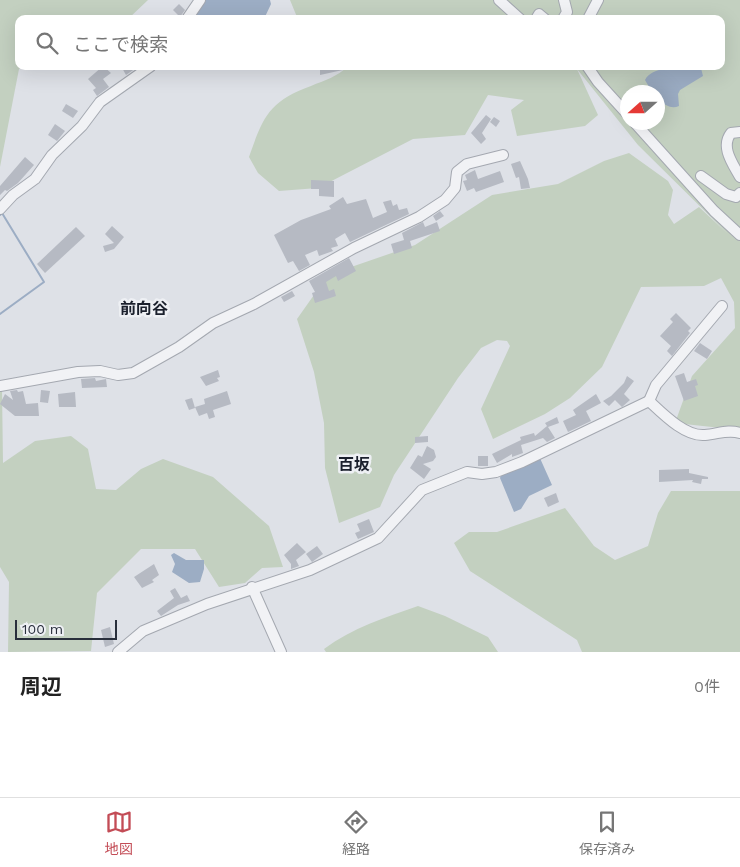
<!DOCTYPE html>
<html lang="ja">
<meta charset="utf-8">
<style>
body{margin:0;font-family:"Work Sans","Noto Sans JP",sans-serif;background:#f2f2f2;color:#222}
.compass{position:absolute;left:620px;top:85px;width:45px;height:45px;border-radius:50%;background:#fff;box-shadow:0 5px 20px #0002;rotate:249deg}
.scale{position:absolute;left:15px;bottom:12px;width:102px;box-sizing:border-box;padding-left:5px;border:2px solid #292f3c;border-top:0;font-size:14px;line-height:18px;white-space:nowrap;color:#292f3c;-webkit-text-stroke:4px #eef0f4;paint-order:stroke}
.list{margin:0;padding:0;list-style:none}
h2{display:flex;justify-content:space-between;align-items:center;height:65px;margin:0;padding:0 20px;font-size:21px}
h2 small{font-size:16px;font-weight:400;color:#767676}
.icon{flex:none;width:28px;height:28px;fill:none;stroke:currentColor;stroke-width:2;stroke-linecap:round;stroke-linejoin:round}
.map{position:relative;flex:none;width:740px;height:652px;overflow:hidden}
.search{position:absolute;background:#fff;box-shadow:0 5px 20px #0002;left:15px;right:15px;top:15px;height:55px;display:flex;align-items:center;gap:12px;box-sizing:border-box;padding:0 18px;border-radius:10px;color:#767676;font-size:19px}
.sheet{height:145px;background:#fff}
nav{display:flex;justify-content:space-around;align-items:center;box-sizing:border-box;height:70px;border-top:1px solid #e0e0e0;background:#fff;font-size:14px;color:#767676}
nav a{display:grid;justify-items:center;gap:2px}
nav .on{color:#c34c56}
.map>svg:first-child{display:block}
.green{fill:#c3d0c0;fill-rule:evenodd}
.water{fill:#9cadc4}
.lines{fill:none;stroke-linecap:round;stroke-linejoin:round}
.stream{stroke:#9cadc4;stroke-width:2}
.building{fill:#b6bac3}
.minor-casing{stroke:#a4a8b0;stroke-width:12}
.minor{stroke:#f1f2f5;stroke-width:10}
.labels{text-anchor:middle;dominant-baseline:central;stroke-width:5;stroke-linejoin:round;paint-order:stroke}
.neighbourhood-label{font-size:16px;font-weight:bold;fill:#1b202d;stroke:#eef0f4}
</style>
<div class="map">
<svg width="740" height="652" viewBox="0 0 740 652">
<rect width="100%" height="100%" fill="#dee1e7"/>
<g class="green">
<path d="M0 0H148L128 19H19V66H23L19 69 0 167Z"/>
<path d="M290 0H740V430L675 423 692 376 735 328 734 302 721 278 704 286 641 287 602 367 570 398 545 414 493 439 481 409 510 346 507 341 497 340 481 348 458 378 394 475 380 507 339 523 325 468 324 423 314 372 297 319 328 275 415 245 492 195 558 184 604 161 629 153 668 181 673 190 668 215 674 224 699 207 728 234 638 145 577 69 598 115 585 126 517 136 511 110 524 100 488 95 465 135 413 139 318 188 279 191 258 173 249 157C263 117 269 101 311 86 325 80 337 77 348 66H721V19H305L297 17ZM628 92H658V122H628Z"/>
<path d="M2 389 3 463 35 441 71 436 88 449 96 489 116 490 141 469 163 459 213 477 269 526 283 567 262 568 245 583 219 587 195 549H141L97 593 91 651 8 652 9 582 0 567V391Z"/>
<path d="M671 491H740V652H582L577 640 470 571 454 543 469 532H497L565 508 594 546 615 560 648 546 658 513Z"/>
<path d="M418 606 445 616 488 637 498 652H326L324 649C352 628 386 617 418 606Z"/>
</g>
<g class="water">
<path d="M203 0H270L271 4 264 19H192Z"/>
<path d="M692 67 701 68 703 76 680 90 678 94 679 106C671 110 663 104 658 98V92H652L645 80C652 66 677 68 692 67Z"/>
<path d="M539 456 552 485 529 496 521 509 514 512 500 478 501 475Z"/>
<path d="M174 553 186 560H204V569L200 582 189 583 172 572 175 564 171 555Z"/>
</g>
<g class="lines">
<path class="stream" d="M0 215 2 213 44 282 0 314"/>
</g>
<g class="building">
<path d="M179 4 185 10 180 17 173 10Z"/>
<path d="M103 66 111 73 103 79 109 87 97 96 93 90 96 88 88 79Z"/>
<path d="M121 66H135L136 68 126 75Z"/>
<path d="M320 66H351L352 68 320 75Z"/>
<path d="M66 104 78 111 73 118 62 111Z"/>
<path d="M486 115 491 119 482 133 486 139 481 144 471 133Z"/>
<path d="M494 117 500 121 496 127 490 122Z"/>
<path d="M55 124 65 131 57 141 48 135Z"/>
<path d="M25 157 34 165 18 183 7 191 5 190 0 195V186Z"/>
<path d="M520 161 528 179 530 188 521 189 519 177 516 178 511 164Z"/>
<path d="M475 170 478 179 500 171 504 182 476 192 474 188 467 191 463 181 467 180 465 175Z"/>
<path d="M311 180 334 181V197L319 196V189H311Z"/>
<path d="M343 197 347 204 366 199 373 218 387 212 383 202 391 200 393 206 397 204 399 210 407 208 409 214 350 242 345 233 335 239 338 246 331 248 333 251 319 256 317 250 305 255 310 265 299 271 293 261 288 263 274 235 301 220 331 209 329 206Z"/>
<path d="M440 211 444 216 436 221 433 216Z"/>
<path d="M423 222 425 227 437 222 440 231 410 241 412 248 394 254 391 244 404 240 402 233Z"/>
<path d="M112 226 124 237 114 249 105 252 103 246 114 243 105 234Z"/>
<path d="M76 227 85 236 45 273 37 264Z"/>
<path d="M349 258 356 271 338 281 336 276 326 282 329 291 334 289 336 296 315 303 312 293 315 292 309 281Z"/>
<path d="M292 291 295 296 284 302 281 297Z"/>
<path d="M676 313 691 328 688 331 690 333 672 356 667 351 671 346 660 336 673 322 670 319Z"/>
<path d="M700 343 712 351 707 359 694 351Z"/>
<path d="M218 370 220 377 217 378 219 381 206 386 200 377Z"/>
<path d="M684 373 687 382 696 379 698 385 695 386 698 396 684 401 675 376Z"/>
<path d="M627 376 634 381 624 394 630 400 622 407 615 400 609 406 603 401 611 396 624 383Z"/>
<path d="M95 378 96 381 106 379 107 387 82 388 81 379Z"/>
<path d="M17 390 18 392 23 391 26 404 38 403 39 416H15L0 404 5 394 13 400 10 391Z"/>
<path d="M41 390 50 391 48 403 40 402Z"/>
<path d="M227 391 231 404 213 410 215 417 209 419 207 413 199 416 195 407 205 404 204 399Z"/>
<path d="M75 392 76 407H59L58 394Z"/>
<path d="M596 394 601 403 586 411 591 421 568 432 563 421 576 415 573 410Z"/>
<path d="M192 398 195 408 189 410 185 400Z"/>
<path d="M557 417 559 423 548 427 555 438 547 442 543 438 521 445 523 453 512 457V454L497 463 492 454 521 440 520 437 534 433 535 436 547 426 545 423Z"/>
<path d="M428 436V442L415 443V437Z"/>
<path d="M427 446 434 450 436 457 433 461 423 464 431 469 424 479 410 468 418 455 422 457Z"/>
<rect x="478" y="456" width="10" height="10"/>
<path d="M689 469V473L708 477V479H702L701 484 692 482 693 480 659 482V470Z"/>
<path d="M556 493 559 502 548 507 544 498Z"/>
<path d="M369 519 374 532 358 539 355 533 360 531 357 524Z"/>
<path d="M297 543 306 552 296 560 299 566 291 569V564L284 555Z"/>
<path d="M317 546 323 554 312 562 306 554Z"/>
<path d="M154 564 159 575 152 580 154 582 142 588 134 577Z"/>
<path d="M175 588 181 598 187 595 190 601 178 605 161 616 157 611 174 598 170 591Z"/>
<path d="M110 627 114 644 105 647 101 630Z"/>
</g>
<g class="lines">
<defs>
<g id="minor">
<path d="M499 0 520 19"/>
<path d="M187 19 200 0"/>
<path d="M536 19 539 14 545 19"/>
<path d="M563 19 567 12 564 0"/>
<path d="M588 19 598 0"/>
<path d="M587 66 598 82 628 115"/>
<path d="M634 122 714 211 740 235"/>
<path d="M740 132 731 133C720 147 733 164 740 177"/>
<path d="M701 176 726 194 736 197 740 193"/>
<path d="M0 209 13 195 35 179 52 155 82 126 100 102 151 66"/>
<path d="M722 306 656 385 649 401C662 413 685 437 705 435 718 434 728 429 740 433"/>
<path d="M0 386 78 372 100 371 118 375 133 373 179 347 213 323 254 304 354 248 419 217 445 200 455 188 457 172 467 164 503 155"/>
<path d="M252 587 281 652"/>
<path d="M118 652 143 631 207 604 310 570 378 538 422 490 467 472 482 474 496 472 522 462 649 401"/>
</g>
</defs>
<use href="#minor" class="minor-casing"/>
<use href="#minor" class="minor"/>
</g>
<g class="labels">
<g class="neighbourhood-label">
<text x="144" y="308">前向谷</text>
<text x="354" y="464">百坂</text>
</g>
</g>
</svg>
<svg class="compass" viewBox="-18 -18 36 36"><path d="M0-13l5 13h-10z" fill="#e53935"/><path d="M0 13l5-13h-10z" fill="#767676"/></svg>
<div class="scale">100 m</div>
<div class="search"><svg class="icon" aria-label="search" viewBox="0 0 24 24"><circle cx="10" cy="10" r="6"/><path d="M15 15l6 6"/></svg>ここで検索</div>
</div>
<section class="sheet">
<h2>周辺<small>0件</small></h2>
<ul class="list">
</ul>
</section>
<nav>
<a class="on"><svg class="icon" aria-label="map" viewBox="0 0 24 24"><path d="M3 6l6-2 6 2 6-2v14l-6 2-6-2-6 2zM9 4v14M15 6v14"/></svg>地図</a>
<a><svg class="icon" aria-label="directions" viewBox="0 0 24 24"><path d="M12 3l9 9-9 9-9-9zM9 14v-3h6M13 9l2 2-2 2"/></svg>経路</a>
<a><svg class="icon" aria-label="saved" viewBox="0 0 24 24"><path d="M7 4h10v16l-5-4-5 4z"/></svg>保存済み</a>
</nav>
